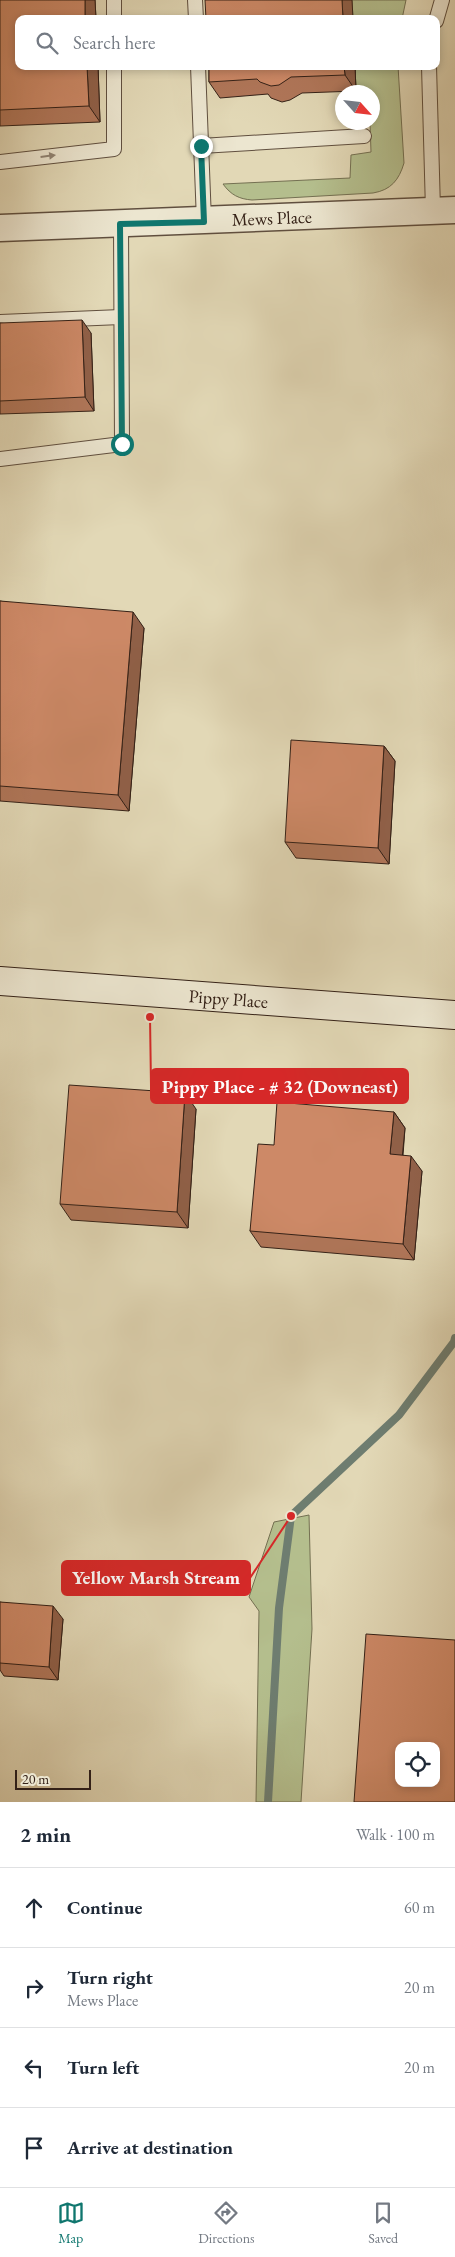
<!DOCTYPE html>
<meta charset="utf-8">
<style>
body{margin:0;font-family:"EB Garamond",serif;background:#f2f2f3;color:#1f2937}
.controls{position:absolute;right:15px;bottom:15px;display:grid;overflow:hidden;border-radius:10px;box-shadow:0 2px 8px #0003}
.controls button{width:45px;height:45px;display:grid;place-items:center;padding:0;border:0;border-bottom:1px solid #e0e1e3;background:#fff;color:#1f2937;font:25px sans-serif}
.compass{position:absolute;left:335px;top:85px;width:45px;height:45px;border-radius:50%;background:#fff;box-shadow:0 2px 8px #0003;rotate:117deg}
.scale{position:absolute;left:15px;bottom:12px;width:76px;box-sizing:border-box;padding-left:5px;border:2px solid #342117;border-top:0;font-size:14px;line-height:18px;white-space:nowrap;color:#342117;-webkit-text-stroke:4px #ece6d0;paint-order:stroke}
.stop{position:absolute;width:15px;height:15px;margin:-11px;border:4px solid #0f766e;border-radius:50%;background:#fff}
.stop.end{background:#0f766e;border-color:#fff;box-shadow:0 1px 5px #0008}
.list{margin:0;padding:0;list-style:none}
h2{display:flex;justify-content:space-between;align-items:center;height:65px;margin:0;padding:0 20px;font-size:21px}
h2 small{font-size:16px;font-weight:400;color:#747a83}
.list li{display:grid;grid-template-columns:32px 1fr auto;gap:15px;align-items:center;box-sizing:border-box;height:80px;padding:0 20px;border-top:1px solid #e0e1e3}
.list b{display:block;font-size:19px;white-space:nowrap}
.list p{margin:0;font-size:16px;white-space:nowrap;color:#747a83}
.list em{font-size:16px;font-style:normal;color:#747a83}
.icon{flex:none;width:28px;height:28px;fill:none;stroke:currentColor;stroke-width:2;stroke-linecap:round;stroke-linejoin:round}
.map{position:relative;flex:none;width:455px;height:1802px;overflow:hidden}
.search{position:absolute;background:#fff;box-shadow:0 2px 8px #0003;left:15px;right:15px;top:15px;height:55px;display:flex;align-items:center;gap:12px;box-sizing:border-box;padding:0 18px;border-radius:10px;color:#747a83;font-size:19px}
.sheet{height:385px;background:#fff}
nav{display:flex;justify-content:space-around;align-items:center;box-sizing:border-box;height:70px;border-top:1px solid #e0e1e3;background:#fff;font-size:14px;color:#747a83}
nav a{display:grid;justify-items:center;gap:2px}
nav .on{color:#0f766e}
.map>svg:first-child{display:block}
.green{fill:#b4be8d;stroke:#747052}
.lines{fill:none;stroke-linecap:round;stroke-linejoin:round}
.stream{stroke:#6e7d70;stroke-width:8}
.lane-casing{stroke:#604f3f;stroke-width:16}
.street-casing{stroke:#604f3f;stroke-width:29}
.secondary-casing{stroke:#342117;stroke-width:30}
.lane{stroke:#ece6d0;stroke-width:14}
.street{stroke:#ece6d0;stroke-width:26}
.secondary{stroke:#ece6d0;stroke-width:28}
.wall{fill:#b07659;stroke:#342117}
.shaded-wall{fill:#906048;stroke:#342117}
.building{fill:#cd8967;stroke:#342117;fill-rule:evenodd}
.oneway{fill:#908474}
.route{stroke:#0f766e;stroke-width:6}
.labels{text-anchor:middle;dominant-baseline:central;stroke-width:4;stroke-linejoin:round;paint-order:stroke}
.street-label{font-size:18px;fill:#342117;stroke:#ece6d0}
.leader{fill:none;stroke:#d62828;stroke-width:2}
.callout-dot{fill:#d62828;stroke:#ece6d0;stroke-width:2}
.callout{fill:#d62828;stroke:#d62828;stroke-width:2}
.callout-label{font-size:19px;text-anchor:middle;font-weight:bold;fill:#fff}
</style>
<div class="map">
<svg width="455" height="1802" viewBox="0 0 455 1802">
<rect width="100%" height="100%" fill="#e2d8b6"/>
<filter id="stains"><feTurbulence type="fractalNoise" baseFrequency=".004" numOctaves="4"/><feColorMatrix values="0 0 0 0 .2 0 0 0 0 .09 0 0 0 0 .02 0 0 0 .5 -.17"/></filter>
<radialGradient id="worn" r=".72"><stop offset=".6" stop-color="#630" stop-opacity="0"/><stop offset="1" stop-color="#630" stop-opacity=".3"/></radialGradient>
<g class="green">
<path d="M352 0H406L402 19H353Z"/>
<path d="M355 66H398L404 163C399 180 391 190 373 193L252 200C239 199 231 195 223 184L350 178 351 155 371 152 370 123 372 122V92H356Z"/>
<path d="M309 1515 312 1629 301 1802H256L259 1611 249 1597 274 1522Z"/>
</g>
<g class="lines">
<path class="stream" d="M268 1802 279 1608 291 1516 399 1415 454 1342 455 1338"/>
<defs>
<g id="lane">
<path d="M114 0V19"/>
<path d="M195 0 196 19"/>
<path d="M436 21 442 0"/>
<path d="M198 66 204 221"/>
<path d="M429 66 433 210"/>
<path d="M201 146 364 136"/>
<path d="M0 162 114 149V66"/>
<path d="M0 322 121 317"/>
<path d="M0 459 122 444 121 224"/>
</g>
<g id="street">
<path id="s1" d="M0 228 455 210"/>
</g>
<g id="secondary">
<path id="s2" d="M0 981 455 1015"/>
</g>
</defs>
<use href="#lane" class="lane-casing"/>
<use href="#street" class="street-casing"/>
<use href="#secondary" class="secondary-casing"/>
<use href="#lane" class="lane"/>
<use href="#street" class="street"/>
<use href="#secondary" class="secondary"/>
</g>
<g class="wall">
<path d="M0 0H95L96 19H19L98 66 100 122 0 126Z"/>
<path d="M209 66H355L356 91 302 93 290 100 282 102 271 98 268 94 220 98 209 82Z"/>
<path d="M0 323 91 333 94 411 0 414Z"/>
<path d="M0 601 144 628 129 811 0 801Z"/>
<path d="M384 746 395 761 389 864 296 858 285 842Z"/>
<path d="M196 1109 188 1228 71 1220 60 1204Z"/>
<path d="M394 1112 405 1128 403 1155 422 1171 414 1260 261 1247 250 1231 274 1145Z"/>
<path d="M0 1602 63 1619 58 1680 4 1676 0 1670Z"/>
</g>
<g class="shaded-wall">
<path d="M85 0H95L96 19H85Z"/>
<path d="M342 0H352L353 19H343Z"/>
<path d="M87 66H98L100 122 89 106Z"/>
<path d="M344 66H355L356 91 345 75Z"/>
<path d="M82 320 91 333 94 411 85 397Z"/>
<path d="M133 612 144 628 129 811 118 795Z"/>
<path d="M384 746 395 761 389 864 378 848Z"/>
<path d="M185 1093 196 1109 188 1228 177 1212Z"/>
<path d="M394 1112 405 1128 401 1170 390 1154Z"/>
<path d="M411 1156 422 1171 414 1260 403 1244Z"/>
<path d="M53 1606 63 1619 58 1680 49 1667Z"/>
</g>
<g class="building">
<path d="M0 0H85V19H19V66H87L89 106 0 110Z"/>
<path d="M205 0H342L343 19H206Z"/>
<path d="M209 66H344L345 75 291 77 279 85 271 86 260 82 257 79 209 82Z"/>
<path d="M82 320 85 397 0 401V323Z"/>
<path d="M0 601 133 612 118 795 0 786Z"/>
<path d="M291 740 384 746 378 848 285 842Z"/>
<path d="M69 1085 185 1093 177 1212 60 1204Z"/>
<path d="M277 1102 394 1112 390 1154 411 1156 403 1244 250 1231 258 1144 274 1145Z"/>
<path d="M0 1602 53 1606 49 1667 0 1663Z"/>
<path d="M366 1634 455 1640V1802H354ZM399 1746H436V1783H399Z"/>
</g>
<defs><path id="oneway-solid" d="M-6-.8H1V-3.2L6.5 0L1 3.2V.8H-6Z" transform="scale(1.25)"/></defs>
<use class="oneway" href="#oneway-solid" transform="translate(48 156) rotate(-7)"/>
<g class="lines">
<path class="route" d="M122 444 120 224 204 222 201 146"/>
</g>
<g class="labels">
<g class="street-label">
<text stroke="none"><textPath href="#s1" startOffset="272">Mews Place</textPath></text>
<text stroke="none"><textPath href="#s2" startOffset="229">Pippy Place</textPath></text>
</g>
</g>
<path class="leader" d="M150 1017L151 1086M291 1516L250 1578"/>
<g class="callout-dot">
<circle cx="150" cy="1017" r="5"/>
<circle cx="291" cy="1516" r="5"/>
</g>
<g class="callout">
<rect x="151" y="1069" width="257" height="34" rx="5"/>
<rect x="62" y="1561" width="188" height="34" rx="5"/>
</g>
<g class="callout-label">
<text x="280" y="1093">Pippy Place - # 32 (Downeast)</text>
<text x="156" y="1584">Yellow Marsh Stream</text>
</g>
<rect width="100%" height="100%" filter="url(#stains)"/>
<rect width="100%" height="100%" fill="url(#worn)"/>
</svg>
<div class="controls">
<button><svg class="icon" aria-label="locate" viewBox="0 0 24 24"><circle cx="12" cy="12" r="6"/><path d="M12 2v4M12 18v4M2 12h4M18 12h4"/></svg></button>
</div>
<svg class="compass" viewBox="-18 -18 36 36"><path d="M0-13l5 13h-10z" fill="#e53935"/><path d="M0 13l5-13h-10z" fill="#747a83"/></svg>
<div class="scale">20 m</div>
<div class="stop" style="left:122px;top:444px"></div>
<div class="stop end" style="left:201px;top:146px"></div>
<div class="search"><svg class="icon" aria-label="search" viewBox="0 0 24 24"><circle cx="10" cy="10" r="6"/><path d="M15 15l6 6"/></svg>Search here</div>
</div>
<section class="sheet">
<h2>2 min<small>Walk · 100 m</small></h2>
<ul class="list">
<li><svg class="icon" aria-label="ahead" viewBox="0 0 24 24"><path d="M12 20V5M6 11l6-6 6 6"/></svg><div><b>Continue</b></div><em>60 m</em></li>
<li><svg class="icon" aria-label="right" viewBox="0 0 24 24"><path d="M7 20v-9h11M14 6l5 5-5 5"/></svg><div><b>Turn right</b><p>Mews Place</p></div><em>20 m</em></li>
<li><svg class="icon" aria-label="left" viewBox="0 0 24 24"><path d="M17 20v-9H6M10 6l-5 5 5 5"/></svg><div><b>Turn left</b></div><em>20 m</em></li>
<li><svg class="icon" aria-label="arrive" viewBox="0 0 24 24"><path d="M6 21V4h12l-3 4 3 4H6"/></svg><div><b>Arrive at destination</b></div></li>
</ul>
</section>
<nav>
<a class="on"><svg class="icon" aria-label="map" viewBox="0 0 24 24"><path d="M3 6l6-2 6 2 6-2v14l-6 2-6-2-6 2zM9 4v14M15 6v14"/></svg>Map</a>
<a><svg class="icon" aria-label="directions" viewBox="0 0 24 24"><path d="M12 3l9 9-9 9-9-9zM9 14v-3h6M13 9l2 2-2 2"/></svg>Directions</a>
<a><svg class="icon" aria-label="saved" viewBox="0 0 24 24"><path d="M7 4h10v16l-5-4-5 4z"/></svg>Saved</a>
</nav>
